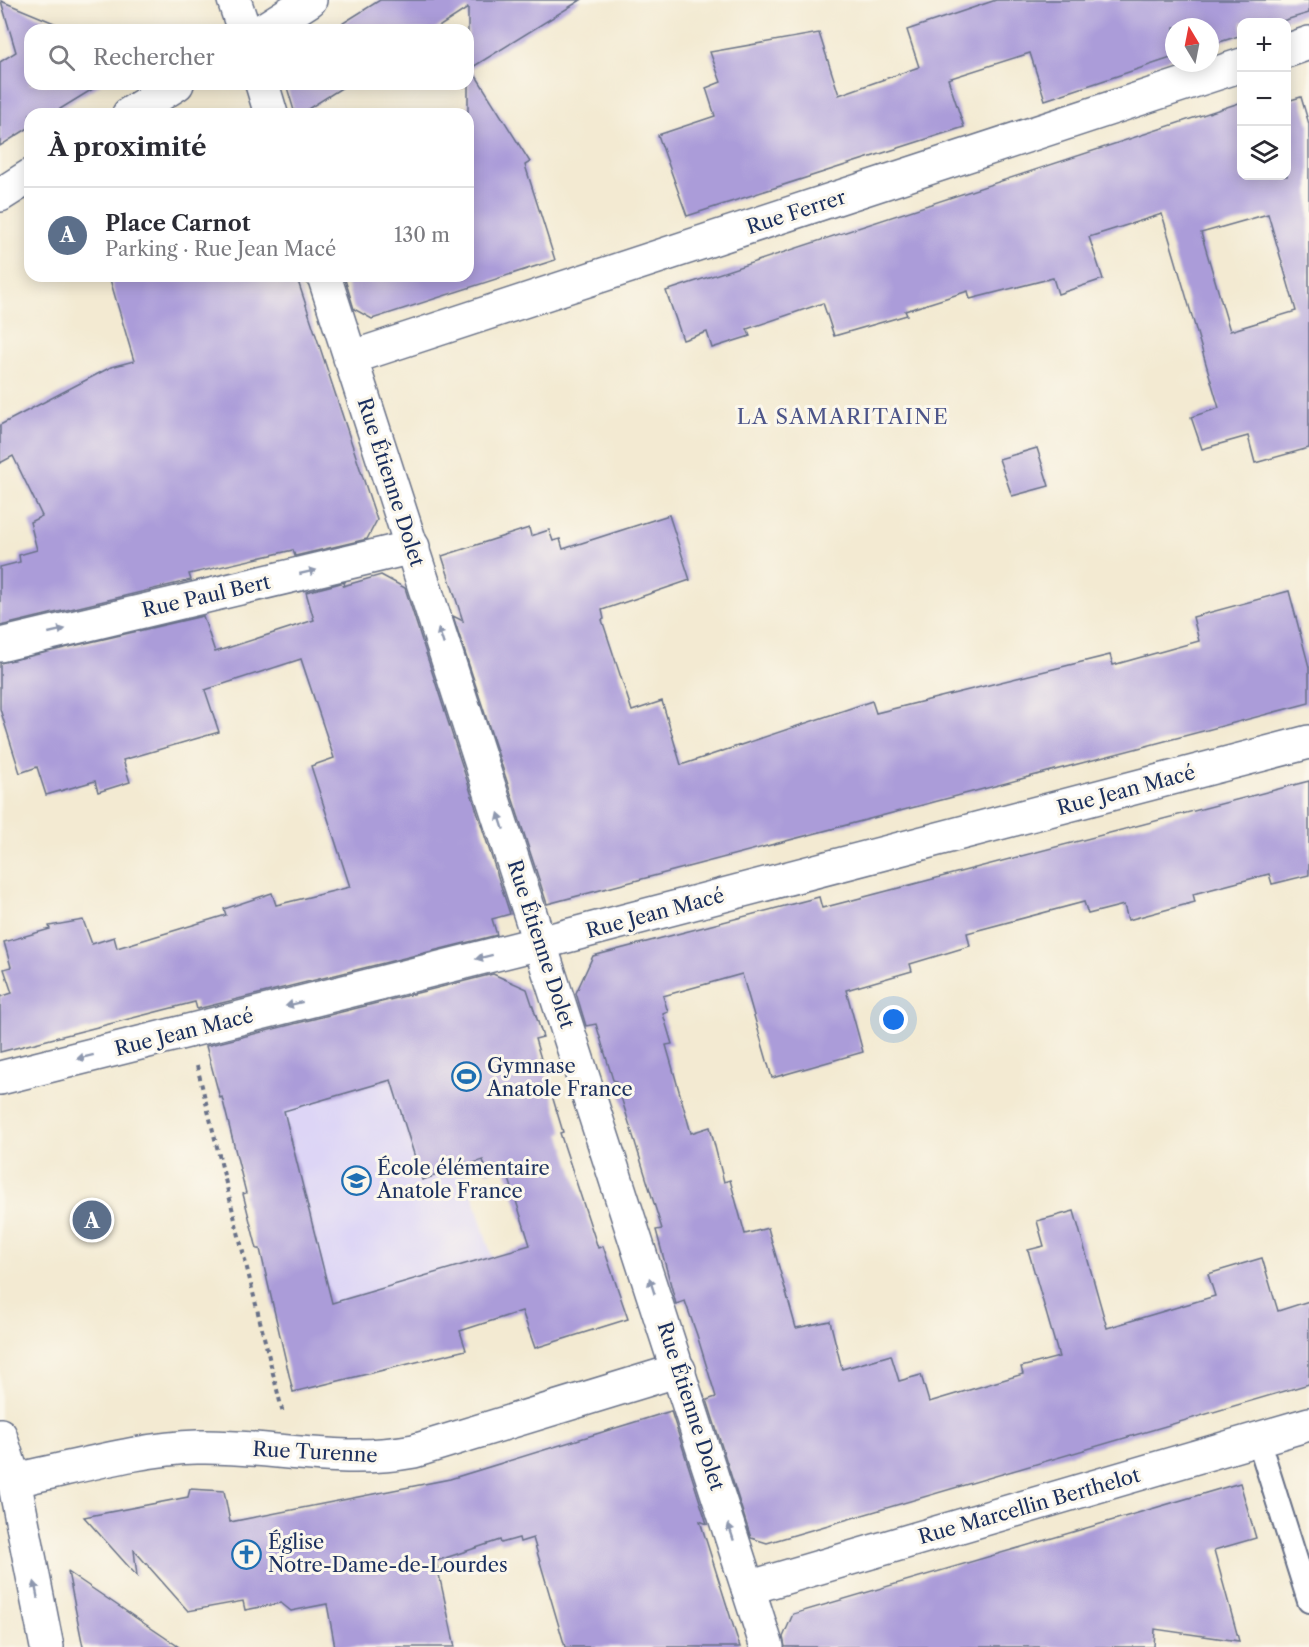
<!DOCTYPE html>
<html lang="fr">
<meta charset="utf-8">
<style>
body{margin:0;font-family:"Libre Caslon Text",serif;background:#f2f2f3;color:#2b2b33}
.controls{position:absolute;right:18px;top:18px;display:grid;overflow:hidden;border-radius:12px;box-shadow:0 3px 15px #0003}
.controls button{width:54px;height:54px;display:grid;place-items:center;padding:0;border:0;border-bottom:2px solid #e1e1e2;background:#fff;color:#2b2b33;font:30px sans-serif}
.compass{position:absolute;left:1165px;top:18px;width:54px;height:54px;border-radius:50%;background:#fff;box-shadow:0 3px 15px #0003;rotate:350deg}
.you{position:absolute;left:894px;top:1020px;width:21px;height:21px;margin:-15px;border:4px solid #fff;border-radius:50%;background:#1a73e8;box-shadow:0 0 0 9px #1a73e833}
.badge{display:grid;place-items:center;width:39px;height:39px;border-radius:50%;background:#1f6fb2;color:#fff;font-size:20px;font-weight:700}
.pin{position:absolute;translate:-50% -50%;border:3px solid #fff;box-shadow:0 2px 6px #0006}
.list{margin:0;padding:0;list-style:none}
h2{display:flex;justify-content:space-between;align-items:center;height:78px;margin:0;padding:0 24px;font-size:26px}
h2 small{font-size:20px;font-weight:400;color:#7c7c81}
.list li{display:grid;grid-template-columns:39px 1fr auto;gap:18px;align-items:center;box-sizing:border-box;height:96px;padding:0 24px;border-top:2px solid #e1e1e2}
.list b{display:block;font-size:22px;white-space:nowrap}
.list p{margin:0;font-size:20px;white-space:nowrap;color:#7c7c81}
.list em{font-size:20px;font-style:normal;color:#7c7c81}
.icon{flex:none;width:33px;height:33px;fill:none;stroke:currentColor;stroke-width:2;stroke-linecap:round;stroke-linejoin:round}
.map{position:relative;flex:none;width:1309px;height:1647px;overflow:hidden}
.search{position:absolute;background:#fff;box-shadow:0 3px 15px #0003;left:24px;top:24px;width:450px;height:66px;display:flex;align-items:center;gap:15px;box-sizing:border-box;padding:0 21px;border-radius:18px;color:#7c7c81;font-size:22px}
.panel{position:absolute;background:#fff;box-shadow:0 3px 15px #0003;left:24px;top:108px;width:450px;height:174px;border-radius:18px}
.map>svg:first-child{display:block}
.built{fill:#ddd5f6}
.building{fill:#ab9cd9;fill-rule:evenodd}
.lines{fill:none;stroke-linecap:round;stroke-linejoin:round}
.service-casing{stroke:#677087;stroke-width:26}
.minor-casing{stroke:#677087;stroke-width:36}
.tertiary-casing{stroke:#677087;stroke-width:36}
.path{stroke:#677087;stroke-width:4;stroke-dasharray:4.5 4.5;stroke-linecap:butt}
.service{stroke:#fff;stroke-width:22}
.minor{stroke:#fff;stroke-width:33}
.tertiary{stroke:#fff;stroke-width:33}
.oneway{fill:#8d97ae}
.labels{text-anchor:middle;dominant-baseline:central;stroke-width:6;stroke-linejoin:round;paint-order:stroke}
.street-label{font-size:20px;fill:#1b2f5e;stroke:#fbf7ec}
.poi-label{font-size:20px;fill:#1b2f5e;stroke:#fbf7ec;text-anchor:start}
.neighbourhood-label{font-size:21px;letter-spacing:1.5px;fill:#4d5589;stroke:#fbf7ec}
</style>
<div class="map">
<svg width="1309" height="1647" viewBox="0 0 1309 1647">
<rect width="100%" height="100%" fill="#fbf7ec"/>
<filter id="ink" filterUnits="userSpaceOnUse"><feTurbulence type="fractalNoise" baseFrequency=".0167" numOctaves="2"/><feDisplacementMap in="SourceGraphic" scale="12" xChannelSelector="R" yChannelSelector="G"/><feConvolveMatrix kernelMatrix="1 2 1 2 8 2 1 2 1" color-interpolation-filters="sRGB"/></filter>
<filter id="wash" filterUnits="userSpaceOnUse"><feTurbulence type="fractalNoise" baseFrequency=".008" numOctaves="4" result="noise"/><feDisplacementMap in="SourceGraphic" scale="24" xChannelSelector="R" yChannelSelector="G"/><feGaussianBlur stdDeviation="1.35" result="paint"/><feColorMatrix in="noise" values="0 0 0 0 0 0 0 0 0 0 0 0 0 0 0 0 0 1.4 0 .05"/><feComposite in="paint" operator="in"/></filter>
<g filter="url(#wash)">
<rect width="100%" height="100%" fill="#f3ead2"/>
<path class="built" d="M511 982 527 989 543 1037 533 1040 563 1132 463 1163 499 1280 293 1392 260 1249H257L243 1194 246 1193 222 1098H220L208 1052Z"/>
<g id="blocks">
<g class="building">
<path d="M380 0H581L471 68 530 162 525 165 555 260 372 319 354 309 344 276H468V8L434 30H332Z"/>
<path d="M996 0H1309V13L1279 22H1242V35L1210 45V27H1174V57L1045 100 1030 53 948 79 964 127 687 216 658 135 715 116 706 88 721 82 710 52 819 33 839 95 919 67 907 30Z"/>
<path d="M1 1 71 30H30V84H101L52 114H30V127L0 146V62L16 52Z"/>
<path d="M286 84H348L300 114H295Z"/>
<path d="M1301 97 1309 124V448L1255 463 1248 436 1202 449 1191 417 1219 408 1162 214 1089 237 1103 279 1058 294 1053 278 970 299 968 291 905 311 907 315 834 336 823 303 747 329 750 336 712 348 707 332 683 340 666 291 1242 102V176H1287V101ZM1268 214 1296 311 1230 331 1201 233Z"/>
<path d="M109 276H306L307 283 297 278 377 520 367 539 295 556 293 550 189 574 191 580 0 626V567L20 562 19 555 37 550 30 522 42 516 13 456 0 463V425L111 367 134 361Z"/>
<path d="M1037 448 1049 486 1012 496 999 459Z"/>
<path d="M669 515 690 580 602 610 604 619 602 620 632 711 662 701 681 765 872 701 876 713 1110 655 1113 665 1199 641 1193 617 1289 591 1309 667V703L547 904 453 616 463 621 442 556 529 528 531 536 549 530 553 541 560 539 563 549Z"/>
<path d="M381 575 405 588 510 914 492 919 497 935 197 1009 195 1002 0 1052V997L12 993 4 969 11 967 4 942 50 929 49 926 83 920 92 944 114 937 117 948 226 915 224 909 272 893 276 905 350 887 311 766 334 758 301 659 205 690 219 732 123 760 130 782 98 792 95 781 46 795 37 767 20 773 0 709V663L203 616 215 652 314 620 306 592 345 582 343 586Z"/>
<path d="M1309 781V875L1272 884 1269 874 1193 894 1195 902 1128 920 1124 905 1088 914 1084 902 967 933 970 946 910 964 912 971 846 990 863 1052 772 1078 742 974 663 996 668 1012 663 1014 672 1044 666 1045 691 1133 710 1127 724 1182 730 1180 745 1234 768 1228 796 1328 830 1321 842 1369 891 1355 899 1381 921 1375 929 1402 1023 1374 1021 1367 1059 1357 1028 1250 1044 1246 1037 1221 1074 1211 1107 1328 1215 1296 1208 1274 1262 1258 1278 1311 1309 1301V1384L767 1543 751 1538 707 1400 716 1397 697 1335 685 1301 676 1304 656 1230 662 1229 616 1081 613 1080 596 1024 586 1026 576 993 593 956 819 897 822 908Z"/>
<path d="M493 974 527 989 543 1037 535 1039 563 1132 560 1133 598 1248 603 1246 628 1319 535 1348 522 1311 460 1331 466 1350 293 1392 260 1249H257L243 1194 246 1193 222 1097 220 1098 206 1046ZM391 1080 422 1180 483 1160 487 1172 505 1166 530 1245 332 1303 284 1111Z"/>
<path d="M671 1411 707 1524 700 1521 740 1647H565L533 1538 520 1542 519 1538 501 1543 500 1540 436 1561 455 1647H335L327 1604 291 1611 281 1603 245 1610 243 1601 188 1611 134 1550 137 1576 84 1517 188 1497 190 1489 224 1491 230 1522 450 1479Z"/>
<path d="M1240 1483 1256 1538 1214 1550 1239 1641 1155 1629 1154 1647H785L783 1637 793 1614Z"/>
<path d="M68 1572 179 1647H83Z"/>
</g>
</g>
</g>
<g filter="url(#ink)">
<use href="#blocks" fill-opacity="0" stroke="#677087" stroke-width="1.5"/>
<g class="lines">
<defs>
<path id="service" d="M1258 1439 1309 1601"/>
<g id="minor">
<path d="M234 0 244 30"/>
<path d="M1286 51 1309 43"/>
<path d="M262 84 271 114"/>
<path d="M324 276 767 1647"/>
<path d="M350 358 1242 65"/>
<path d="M0 645 413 547"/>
<path d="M0 1078 540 943 1309 742"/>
<path d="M0 1435 14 1480 47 1647"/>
<path d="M14 1480C70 1469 141 1448 197 1447 272 1445 338 1465 414 1451L679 1370"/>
<path d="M748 1588 1309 1424"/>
</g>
<g id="tertiary">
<path d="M263 30 310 0"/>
<path d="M129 114 177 84"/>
<path d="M0 195 30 176"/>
</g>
</defs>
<use href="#service" class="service-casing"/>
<use href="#minor" class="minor-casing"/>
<use href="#tertiary" class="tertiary-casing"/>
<path class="path" d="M197 1066 283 1414"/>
<use href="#service" class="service"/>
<use href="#minor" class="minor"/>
<use href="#tertiary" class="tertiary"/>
</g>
<defs><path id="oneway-solid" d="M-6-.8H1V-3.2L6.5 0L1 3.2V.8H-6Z" transform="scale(1.5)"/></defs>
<g class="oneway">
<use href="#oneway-solid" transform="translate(308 572) rotate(-13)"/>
<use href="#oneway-solid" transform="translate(57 631) rotate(-13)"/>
<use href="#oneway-solid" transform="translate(441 636) rotate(-108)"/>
<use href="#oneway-solid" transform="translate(501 821) rotate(-108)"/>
<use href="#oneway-solid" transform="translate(484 957) rotate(166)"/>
<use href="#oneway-solid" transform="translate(294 1004) rotate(166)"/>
<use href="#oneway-solid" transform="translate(85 1057) rotate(166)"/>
<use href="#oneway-solid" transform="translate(652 1286) rotate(-108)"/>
<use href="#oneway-solid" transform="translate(731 1532) rotate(-108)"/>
<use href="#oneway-solid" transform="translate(36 1590) rotate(-101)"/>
</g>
</g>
<defs>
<symbol id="stadium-ring" viewBox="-11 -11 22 22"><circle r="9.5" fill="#fbf7ec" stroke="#1f6fb2" stroke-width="1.5"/><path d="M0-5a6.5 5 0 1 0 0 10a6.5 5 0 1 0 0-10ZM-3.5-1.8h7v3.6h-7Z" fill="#1f6fb2"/></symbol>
<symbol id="school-ring" viewBox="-11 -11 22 22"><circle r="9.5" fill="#fbf7ec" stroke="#1f6fb2" stroke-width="1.5"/><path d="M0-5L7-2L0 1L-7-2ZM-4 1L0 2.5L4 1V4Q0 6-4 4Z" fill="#1f6fb2"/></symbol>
<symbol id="church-ring" viewBox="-11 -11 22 22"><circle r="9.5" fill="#fbf7ec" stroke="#1f6fb2" stroke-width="1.5"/><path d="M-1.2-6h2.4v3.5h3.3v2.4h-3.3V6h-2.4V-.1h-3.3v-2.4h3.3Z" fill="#1f6fb2"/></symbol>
</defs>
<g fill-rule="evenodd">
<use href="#stadium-ring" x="450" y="1060" width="33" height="33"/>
<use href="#school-ring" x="340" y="1164" width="33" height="33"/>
<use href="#church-ring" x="230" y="1538" width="33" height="33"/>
</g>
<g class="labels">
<g class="street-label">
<text transform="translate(796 212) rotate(-18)">Rue Ferrer</text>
<text transform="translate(391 482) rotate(72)">Rue Étienne Dolet</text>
<text transform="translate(206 596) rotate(-13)">Rue Paul Bert</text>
<text transform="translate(1126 790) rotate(-15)">Rue Jean Macé</text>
<text transform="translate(655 913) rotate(-15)">Rue Jean Macé</text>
<text transform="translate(541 944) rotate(72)">Rue Étienne Dolet</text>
<text transform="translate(184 1032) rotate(-14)">Rue Jean Macé</text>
<text transform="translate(691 1406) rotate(72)">Rue Étienne Dolet</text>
<text transform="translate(315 1452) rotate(3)">Rue Turenne</text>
<text transform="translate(1029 1506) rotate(-16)">Rue Marcellin Berthelot</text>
</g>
<g class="poi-label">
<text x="487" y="1066">Gymnase<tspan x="487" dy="23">Anatole France</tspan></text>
<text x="377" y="1168">École élémentaire<tspan x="377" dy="23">Anatole France</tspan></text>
<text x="268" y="1542">Église<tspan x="268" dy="23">Notre-Dame-de-Lourdes</tspan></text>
</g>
<g class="neighbourhood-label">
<text x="843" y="416">LA SAMARITAINE</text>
</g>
</g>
</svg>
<div class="controls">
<button>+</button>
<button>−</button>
<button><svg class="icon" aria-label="layers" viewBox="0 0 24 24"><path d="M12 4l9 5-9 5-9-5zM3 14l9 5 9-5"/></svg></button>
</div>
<svg class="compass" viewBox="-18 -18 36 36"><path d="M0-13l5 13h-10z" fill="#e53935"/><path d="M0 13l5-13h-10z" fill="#7c7c81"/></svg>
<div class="you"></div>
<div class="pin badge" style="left:92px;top:1220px;background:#5c6f8a">A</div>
<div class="search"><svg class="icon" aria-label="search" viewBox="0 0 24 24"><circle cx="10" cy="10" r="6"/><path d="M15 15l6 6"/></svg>Rechercher</div>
<section class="panel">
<h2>À proximité<small></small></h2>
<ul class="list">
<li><span class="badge" style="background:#5c6f8a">A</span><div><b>Place Carnot</b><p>Parking · Rue Jean Macé</p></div><em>130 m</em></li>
</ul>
</section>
</div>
